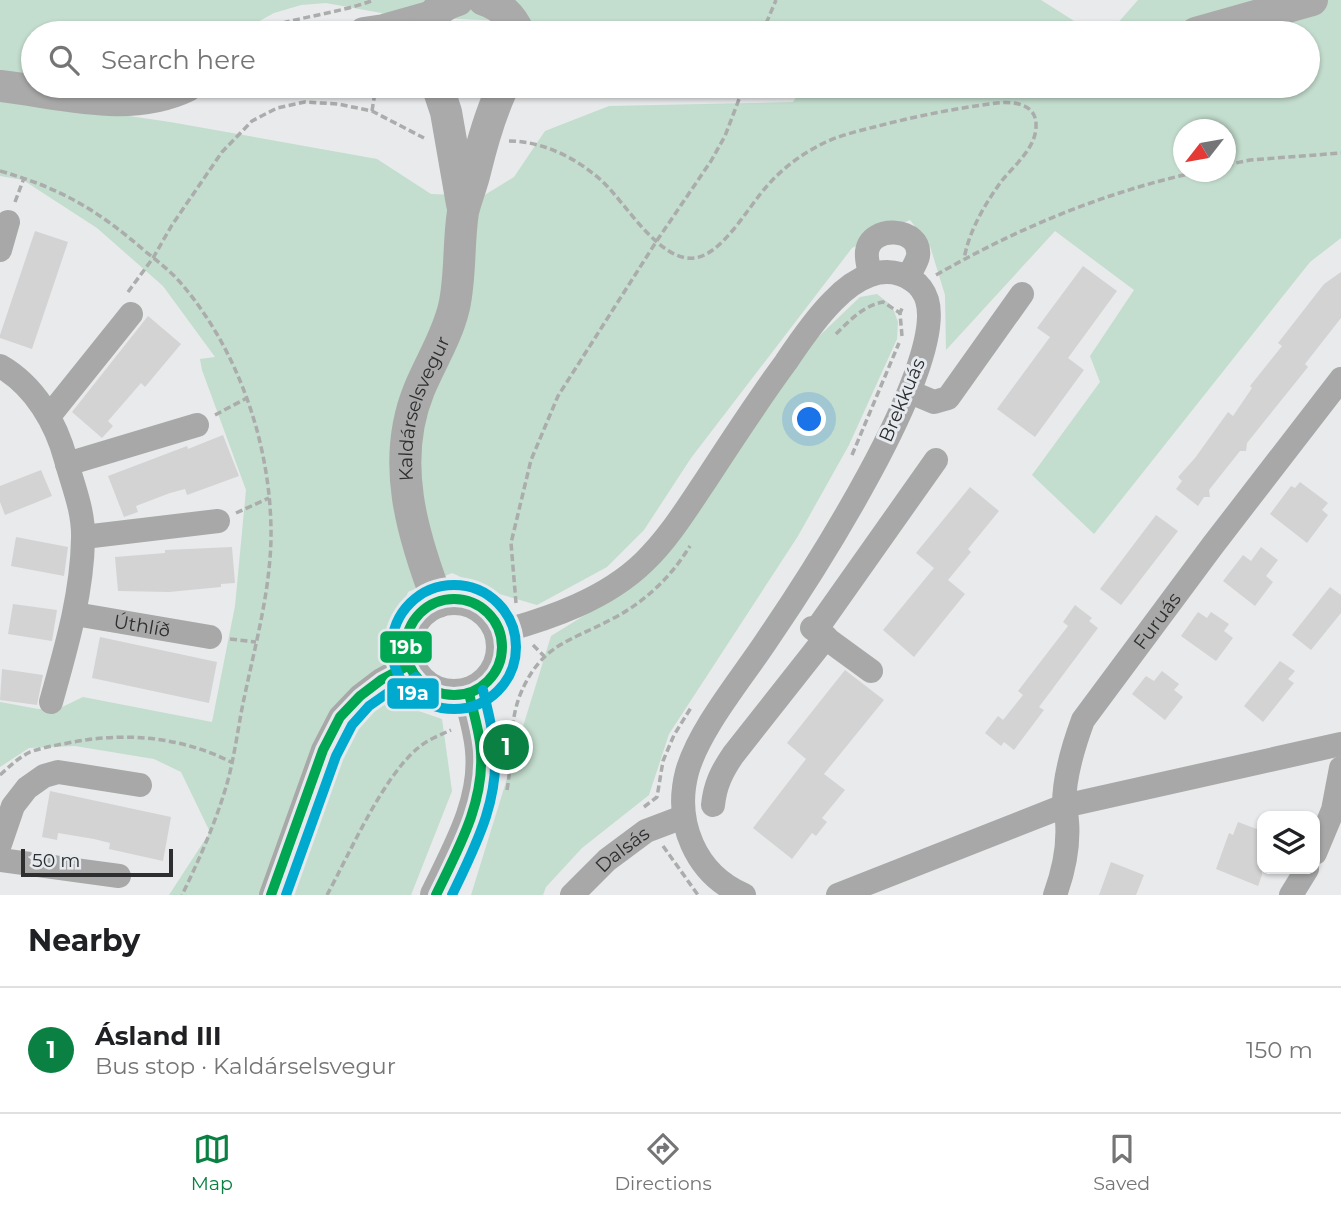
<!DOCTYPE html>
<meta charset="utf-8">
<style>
body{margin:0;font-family:Montserrat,sans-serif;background:#f6f6f6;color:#202124}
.controls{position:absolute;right:21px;bottom:21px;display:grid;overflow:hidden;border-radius:14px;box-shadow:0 2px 5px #0004}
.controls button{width:63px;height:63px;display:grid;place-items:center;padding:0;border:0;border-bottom:2px solid #e0e0e0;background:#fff;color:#202124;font:35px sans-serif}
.compass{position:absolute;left:1173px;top:119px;width:63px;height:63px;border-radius:50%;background:#fff;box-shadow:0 2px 5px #0004;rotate:239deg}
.scale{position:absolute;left:21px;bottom:18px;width:152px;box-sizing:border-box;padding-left:7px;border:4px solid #2c2e2f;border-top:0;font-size:19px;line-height:24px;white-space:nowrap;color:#2c2e2f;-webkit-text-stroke:5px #e6eaee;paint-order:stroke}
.you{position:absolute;left:810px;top:420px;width:24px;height:24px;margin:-18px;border:5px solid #fff;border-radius:50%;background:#1a73e8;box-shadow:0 0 0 10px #1a73e833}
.badge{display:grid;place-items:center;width:46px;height:46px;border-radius:50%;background:#0b8043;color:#fff;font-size:23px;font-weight:700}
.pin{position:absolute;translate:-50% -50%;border:4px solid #fff;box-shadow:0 2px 7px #0006}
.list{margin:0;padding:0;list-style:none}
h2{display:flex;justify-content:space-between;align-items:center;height:91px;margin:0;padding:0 28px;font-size:30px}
h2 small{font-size:23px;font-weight:400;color:#757577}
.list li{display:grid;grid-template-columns:46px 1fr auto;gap:21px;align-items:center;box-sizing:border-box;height:126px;padding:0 28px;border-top:2px solid #e0e0e0}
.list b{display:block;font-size:26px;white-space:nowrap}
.list p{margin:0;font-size:23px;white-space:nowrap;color:#757577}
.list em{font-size:23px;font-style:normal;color:#757577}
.icon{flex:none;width:38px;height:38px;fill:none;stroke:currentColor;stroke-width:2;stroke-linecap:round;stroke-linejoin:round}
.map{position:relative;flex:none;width:1341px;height:895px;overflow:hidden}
.search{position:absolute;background:#fff;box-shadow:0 2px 5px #0004;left:21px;right:21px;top:21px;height:77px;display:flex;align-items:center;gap:18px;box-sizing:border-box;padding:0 24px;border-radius:38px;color:#757577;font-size:26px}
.sheet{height:217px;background:#fff}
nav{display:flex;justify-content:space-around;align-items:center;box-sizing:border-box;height:98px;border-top:2px solid #e0e0e0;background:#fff;font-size:19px;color:#757577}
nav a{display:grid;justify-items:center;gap:4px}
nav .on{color:#0b8043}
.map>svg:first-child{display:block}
.green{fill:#c3ddce;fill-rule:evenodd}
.building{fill:#d3d3d3}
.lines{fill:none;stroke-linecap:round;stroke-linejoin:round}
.path{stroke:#abacac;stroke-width:3.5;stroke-dasharray:7 3.5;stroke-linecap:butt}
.minor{stroke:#a7a8a7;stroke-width:24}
.major{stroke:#aaaaab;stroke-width:32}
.bus-1-casing{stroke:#e6eaee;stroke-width:16}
.bus-2-casing{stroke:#e6eaee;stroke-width:16}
.bus-1{stroke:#00a651;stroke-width:10}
.bus-2{stroke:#00a9ce;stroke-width:10}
.labels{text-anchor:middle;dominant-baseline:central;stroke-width:6;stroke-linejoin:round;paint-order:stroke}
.street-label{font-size:19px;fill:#2c2e2f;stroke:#e6eaee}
.line-badge{stroke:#e6eaee;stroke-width:2.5}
.badge-label{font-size:19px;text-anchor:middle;font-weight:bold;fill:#fff}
</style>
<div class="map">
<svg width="1341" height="895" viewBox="0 0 1341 895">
<rect width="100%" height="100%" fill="#e8eaec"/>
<g class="green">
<path d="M0 0H1041L1093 33H581L544 23 398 16 326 3 301 5 274 13 238 33H33V74L0 71Z"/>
<path d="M1138 0H1341V238L1310 262 1094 534 1032 475 1100 382 1090 356 1134 290 1055 231 946 350 945 295 930 246 910 220 852 248 691 458 644 530 607 567 537 605 496 593 452 573 408 592 384 657 407 707 442 719 452 791 411 895H169L210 832 181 772 154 759 75 746 29 748 0 767V702L38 709H58L83 697 212 722 235 606 246 490 202 370 200 359 215 357 163 286 97 228 23 180 0 176V97L170 122 377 159 431 194 483 196 514 177 545 131 609 106 793 102 803 86H1308V33H1109ZM1184 130H1226V172H1184Z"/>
<path d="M877 294 892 306 898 322 897 339 849 445 798 536 669 734 649 795 582 848 546 887 543 895H471L551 636 598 607 815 340 860 297Z"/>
</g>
<g class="building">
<path d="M35 231 68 242 32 349 0 338V335Z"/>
<path d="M1083 266 1117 291 1068 358 1084 370 1035 437 997 409 1050 337 1037 328Z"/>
<path d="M1341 272V318L1305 364 1308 367 1247 443 1246 451H1240L1209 490 1210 497H1204L1198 506 1176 489 1182 481 1178 477 1195 458 1228 412 1233 416 1252 388 1250 386 1282 346 1278 343 1324 284Z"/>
<path d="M148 316 181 344 145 387 141 383 108 421 113 426 102 438 72 412Z"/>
<path d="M223 435 239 476 187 495 185 489 170 493 136 506 138 512 124 517 108 476 187 446 188 449Z"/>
<path d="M41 470 52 496 5 515 0 502V486Z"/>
<path d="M1300 482 1328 503 1322 510 1328 515 1307 543 1270 514 1291 486 1295 488Z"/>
<path d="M970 487 999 511 968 549 971 552 948 580 965 594 914 657 883 630 934 568 916 553Z"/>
<path d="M1156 515 1178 531 1121 605 1100 589Z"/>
<path d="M16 537 68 547 64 576 11 566Z"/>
<path d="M232 547 235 583 221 584V587L169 592 118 591 115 557 165 553V550Z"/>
<path d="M1261 547 1278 560 1266 576 1273 582 1255 606 1223 581 1243 555 1251 561Z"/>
<path d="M1330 587 1341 595V613L1311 650 1292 635Z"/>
<path d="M13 604 57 610 52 641 8 634Z"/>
<path d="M1075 605 1092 618 1089 621 1098 628 1039 707 1044 710 1014 750 1004 742 1001 746 985 733 998 716 1003 720 1023 695 1018 691 1068 626 1063 622Z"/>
<path d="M1198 612 1207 618 1211 612 1229 624 1224 631 1233 638 1216 661 1181 636Z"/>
<path d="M100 637 217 662 209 703 92 678Z"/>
<path d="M1280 661 1295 671 1288 679 1294 683 1263 722 1244 706Z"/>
<path d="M2 669 43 675 37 705 0 700Z"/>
<path d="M845 670 884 700 824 774 845 790 822 818 827 822 816 836 812 833 792 859 753 828 806 759 787 743Z"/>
<path d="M1162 671 1179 684 1174 690 1183 697 1165 720 1132 694 1146 676 1154 681Z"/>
<path d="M50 791 171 817 163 861 109 849 110 843 94 839 58 833 57 840 42 837Z"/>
<path d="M1238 822 1262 831V875L1258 886 1216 869 1229 833 1233 835Z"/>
<path d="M1111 862 1144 875 1136 895H1099Z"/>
</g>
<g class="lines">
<g class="path">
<path d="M253 33C291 17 333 15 371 1"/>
<path d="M762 33 776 0"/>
<path d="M372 111 376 86"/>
<path d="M509 141C543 141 579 159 604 183 626 204 660 262 694 258 723 255 749 205 768 185 782 169 799 156 818 146 836 136 858 131 878 126 917 116 957 108 997 103 1014 101 1037 104 1036 126 1036 149 1013 166 1000 183 984 206 969 231 964 259"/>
<path d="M1226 165 1250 160 1341 153"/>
<path d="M0 171C61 188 99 211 146 252 160 263 174 274 185 288 241 356 272 450 271 538 270 591 256 642 245 694 238 725 235 757 226 787 215 824 199 860 182 895"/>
<path d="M15 202 24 178"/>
<path d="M936 275C1018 228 1105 192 1197 172"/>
<path d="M128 292 153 258 172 225 222 152 252 121 277 108 305 102 338 104 372 111 424 138"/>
<path d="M836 334C850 320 863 306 883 302L900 313"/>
<path d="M902 336 900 313 903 306"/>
<path d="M215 415 247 398"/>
<path d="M852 455 899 343"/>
<path d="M236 513 269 498"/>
<path d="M516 603 511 543 531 460 558 396 656 242 711 161 725 136 744 86"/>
<path d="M230 639 256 642"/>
<path d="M533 645 544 656"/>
<path d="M0 775C10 766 18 758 30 752 44 747 58 745 73 742 126 732 182 737 231 762"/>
<path d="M507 790C513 757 508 726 520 695 541 644 569 642 612 619 645 602 671 577 690 546"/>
<path d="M644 807 657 797 663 761 674 735 692 706"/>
<path d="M663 846 698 895"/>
<path d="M327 895C350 853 382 778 418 748 427 740 440 735 451 730"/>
</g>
<g class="minor">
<path d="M0 250 8 222"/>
<path d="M870 274C869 268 866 259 867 252 870 224 922 227 918 256 917 262 911 271 908 277"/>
<path d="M0 366C35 386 56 423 66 460 73 486 84 511 83 539 82 595 66 648 51 702"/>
<path d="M910 392 934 402 948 398 1022 294"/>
<path d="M50 415 131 314"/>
<path d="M67 464 197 425"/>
<path d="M84 537 218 521"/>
<path id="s1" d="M75 614 210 637"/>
<path d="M812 628 871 671"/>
<path d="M816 630 936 460"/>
<path d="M500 632C551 618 606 599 644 562 669 538 687 508 706 480 732 440 758 400 786 362 800 341 815 319 833 301 854 279 884 261 912 280 920 285 924 291 927 300 947 367 808 580 767 640 742 678 699 729 687 772 674 822 695 874 744 895"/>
<path d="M713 805C715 785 722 771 733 755L826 637"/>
<path d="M0 844 13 806 27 788 44 776 58 772 140 785"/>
<path d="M1315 853 1333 810 1341 768"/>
<path d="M0 860 119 876"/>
<path d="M271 895 323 750 340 717 360 696 381 680 409 665"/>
<path id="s2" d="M572 895 607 860 646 831 683 817"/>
<path d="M838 895 1064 806 1341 744"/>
<path id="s3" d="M1055 895C1063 873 1069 845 1067 821 1067 815 1064 810 1064 805 1064 776 1073 747 1083 720L1213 545 1341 379"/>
<path d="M1291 895 1307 869"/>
</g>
<g class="major">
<path d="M484 0C501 6 512 16 519 33"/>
<path d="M364 33 384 30 430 17"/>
<path d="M422 33C429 16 440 5 458 0"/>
<path d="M1196 33 1312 0"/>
<path d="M0 86C62 93 129 114 187 86"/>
<path d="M438 88 446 112 462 204"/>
<circle cx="454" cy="647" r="48"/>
<path id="s4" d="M438 602C412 534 390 461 419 390 430 363 447 337 454 307 461 276 458 244 463 212 466 199 472 185 475 172 482 143 489 118 501 91"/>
<path d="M436 895C457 851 486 802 481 751 480 732 473 712 469 693"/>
</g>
<defs>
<g id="bus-1">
<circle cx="454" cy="647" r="48"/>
<path d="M271 895 323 750 340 717 360 696 381 680 409 665"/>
<path d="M436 895C458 849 484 804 481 752 480 732 473 712 469 693"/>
</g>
<g id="bus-2">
<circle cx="454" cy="647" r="62"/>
<path d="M286 895 336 756 352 725 369 706 389 692 416 677"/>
<path d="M452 895C475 847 501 798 494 744 492 725 487 708 483 690"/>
</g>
</defs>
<use href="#bus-1" class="bus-1-casing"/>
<use href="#bus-2" class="bus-2-casing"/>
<use href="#bus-1" class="bus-1"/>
<use href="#bus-2" class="bus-2"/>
</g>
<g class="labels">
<g class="street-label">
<text transform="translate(902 400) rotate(-67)">Brekkuás</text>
<text stroke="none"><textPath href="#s4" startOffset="201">Kaldárselsvegur</textPath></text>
<text stroke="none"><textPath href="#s3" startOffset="303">Furuás</textPath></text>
<text stroke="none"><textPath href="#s1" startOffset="68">Úthlíð</textPath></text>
<text stroke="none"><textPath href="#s2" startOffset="68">Dalsás</textPath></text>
</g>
</g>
<g class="line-badge">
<rect x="379" y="630" width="54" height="34" rx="7" fill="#00a651"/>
<rect x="386" y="677" width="54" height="33" rx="7" fill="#00a9ce"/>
</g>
<g class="badge-label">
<text x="406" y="654">19b</text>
<text x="413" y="700">19a</text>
</g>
</svg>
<div class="controls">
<button><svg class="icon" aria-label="layers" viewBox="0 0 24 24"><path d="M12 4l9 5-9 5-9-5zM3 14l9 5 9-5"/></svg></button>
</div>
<svg class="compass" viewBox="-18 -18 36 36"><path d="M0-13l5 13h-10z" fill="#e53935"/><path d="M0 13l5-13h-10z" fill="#757577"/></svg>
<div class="scale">50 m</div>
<div class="you"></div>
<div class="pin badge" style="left:506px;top:747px">1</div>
<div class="search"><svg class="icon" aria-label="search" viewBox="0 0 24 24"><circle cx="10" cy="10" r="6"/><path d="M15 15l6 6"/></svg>Search here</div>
</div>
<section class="sheet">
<h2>Nearby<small></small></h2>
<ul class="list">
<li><span class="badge">1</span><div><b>Ásland III</b><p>Bus stop · Kaldárselsvegur</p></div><em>150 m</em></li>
</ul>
</section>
<nav>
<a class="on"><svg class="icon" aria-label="map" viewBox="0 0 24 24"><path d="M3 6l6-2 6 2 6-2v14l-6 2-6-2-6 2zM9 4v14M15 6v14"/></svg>Map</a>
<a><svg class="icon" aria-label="directions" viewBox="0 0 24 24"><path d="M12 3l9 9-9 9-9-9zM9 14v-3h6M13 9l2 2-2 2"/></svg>Directions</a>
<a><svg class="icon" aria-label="saved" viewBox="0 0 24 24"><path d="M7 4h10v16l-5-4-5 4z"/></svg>Saved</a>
</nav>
